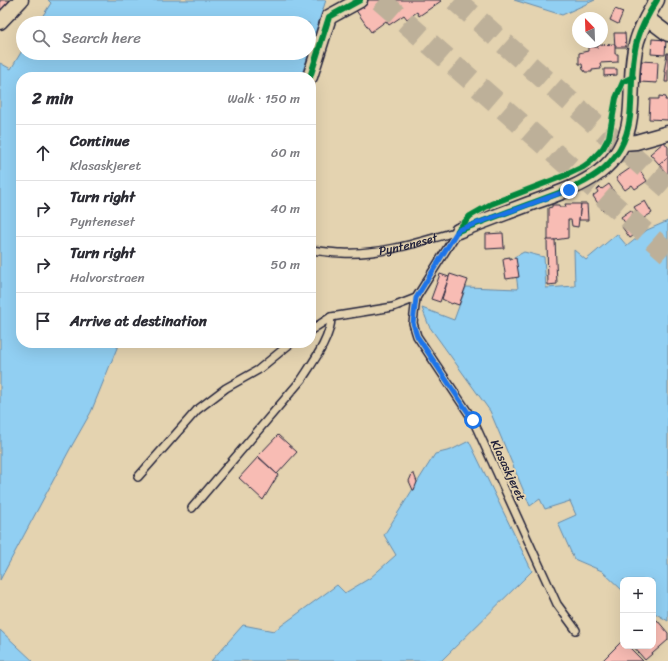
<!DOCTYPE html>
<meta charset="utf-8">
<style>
body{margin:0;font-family:Sriracha,sans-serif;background:#f7f7f7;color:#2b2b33}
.controls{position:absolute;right:12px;bottom:12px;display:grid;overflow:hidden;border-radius:8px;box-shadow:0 4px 16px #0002}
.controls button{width:36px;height:36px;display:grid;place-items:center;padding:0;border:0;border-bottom:1px solid #e1e1e2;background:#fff;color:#2b2b33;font:20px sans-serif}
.compass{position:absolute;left:572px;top:12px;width:36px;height:36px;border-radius:50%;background:#fff;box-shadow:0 4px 16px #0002;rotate:337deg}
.stop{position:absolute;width:12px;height:12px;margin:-9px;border:3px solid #1a73e8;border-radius:50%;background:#fff}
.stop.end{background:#1a73e8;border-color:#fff;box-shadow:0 1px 4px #0008}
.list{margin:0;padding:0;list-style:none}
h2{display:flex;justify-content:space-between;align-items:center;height:52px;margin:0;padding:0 16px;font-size:17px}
h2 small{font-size:13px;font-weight:400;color:#7c7c81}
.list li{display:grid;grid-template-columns:26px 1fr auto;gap:12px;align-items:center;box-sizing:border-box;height:56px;padding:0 16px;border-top:1px solid #e1e1e2}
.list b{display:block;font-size:15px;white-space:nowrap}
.list p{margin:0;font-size:13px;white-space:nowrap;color:#7c7c81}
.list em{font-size:13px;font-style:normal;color:#7c7c81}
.icon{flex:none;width:22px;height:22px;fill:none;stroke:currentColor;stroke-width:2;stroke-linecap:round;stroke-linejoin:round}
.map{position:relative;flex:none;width:668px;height:661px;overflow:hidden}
.search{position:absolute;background:#fff;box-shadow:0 4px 16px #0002;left:16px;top:16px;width:300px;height:44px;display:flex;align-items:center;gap:10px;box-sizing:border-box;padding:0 14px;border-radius:22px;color:#7c7c81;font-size:15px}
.panel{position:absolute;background:#fff;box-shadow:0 4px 16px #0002;left:16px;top:72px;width:300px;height:276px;border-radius:16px}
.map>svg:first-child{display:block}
.water{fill:#91cff2;stroke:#658aa9}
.building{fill:#f8bcb4;stroke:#22223b}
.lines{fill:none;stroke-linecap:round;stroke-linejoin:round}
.highway-tunnel{stroke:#bdb099;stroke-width:22;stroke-dasharray:22 11;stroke-linecap:butt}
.lane-casing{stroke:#22223b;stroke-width:10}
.street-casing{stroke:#22223b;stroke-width:17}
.lane{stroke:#e4d3b0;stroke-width:7}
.street{stroke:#e4d3b0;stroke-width:14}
.cycleway-casing{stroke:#e4d3b0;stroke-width:8}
.cycleway{stroke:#00873e;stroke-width:6}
.route{stroke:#1a73e8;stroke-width:5}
.labels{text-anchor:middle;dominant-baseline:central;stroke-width:4;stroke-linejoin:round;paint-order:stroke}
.street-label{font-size:12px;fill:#22223b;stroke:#e4d3b0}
</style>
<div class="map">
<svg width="668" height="661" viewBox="0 0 668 661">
<rect width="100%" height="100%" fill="#e4d3b0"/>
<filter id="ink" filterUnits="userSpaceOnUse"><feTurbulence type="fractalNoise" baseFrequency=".025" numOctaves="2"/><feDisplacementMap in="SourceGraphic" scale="8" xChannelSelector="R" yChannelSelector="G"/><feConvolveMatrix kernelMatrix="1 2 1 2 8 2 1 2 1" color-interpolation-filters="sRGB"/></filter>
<g filter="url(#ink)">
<g class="water">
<path d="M48 0H326L309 52V23H38L51 3Z"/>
<path d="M514 0H595L562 15Z"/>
<path d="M23 49V53H309L301 77H21V343H119L91 412 70 449 0 580V63L11 69Z"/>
<path d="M668 221V621L653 612V580H623V591L602 571 574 559 558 523 576 515 570 501 545 509 540 499 530 506 490 411 429 326 422 308 454 320 466 287 518 289 514 257 524 252 544 257 546 288 575 286 574 250 586 260 617 234 627 246 647 230Z"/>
<path d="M469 441 532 571 441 661H211L243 625 274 631 337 585 345 593 370 578 396 555 384 535 435 454 451 450Z"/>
<path d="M0 630 33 661H0Z"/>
</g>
<g class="building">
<path d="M0 0H10L0 14Z"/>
<path d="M362 0H440L441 1 419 16 417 12 407 19 404 15 389 25 386 21 371 32 353 6Z"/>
<path d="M615 9 623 12 618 24 610 20Z"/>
<path d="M614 33H625L626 47H615Z"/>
<path d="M652 39 666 40 665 55 651 54Z"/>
<path d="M615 44V54H618V62L600 63 601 69 592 70V72H585L584 70H583L582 64H579V53L588 51V47H598V45Z"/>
<path d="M667 53H668V82H665L666 72H664Z"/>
<path d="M641 61 658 62 657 83 640 82Z"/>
<path d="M604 69H617V75L604 76Z"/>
<path d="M659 96 666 97 665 100H668V120L649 119 650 99H659Z"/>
<path d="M664 142 668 147V157L659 164 650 154Z"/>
<path d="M668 157V173L667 174 659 164Z"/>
<path d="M637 166 647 181 635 189 632 185 625 190 616 178 632 167 633 169Z"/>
<path d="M609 184 619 199 603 211 593 196 598 192 597 190 600 187 602 189Z"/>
<path d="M645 201 652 213 642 219 634 207Z"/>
<path d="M565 204H581L578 227 572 226 571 220H568V238L548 241V208L552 207V205H559V207H566Z"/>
<path d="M581 204H587L588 220H579Z"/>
<path d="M631 210 644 229 630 238 622 227 626 224 621 217Z"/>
<path d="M503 233 504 248 486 249V234Z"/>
<path d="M547 240H555L557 284 548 285Z"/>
<path d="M510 257V259L516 258 519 277 506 279 503 260 504 258Z"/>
<path d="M440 274 449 277 440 302 431 299Z"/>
<path d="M450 274 468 280 459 305 453 303 452 304 442 299Z"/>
<path d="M278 435 297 452 277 474 258 456Z"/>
<path d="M258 457 278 475 263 500 239 478Z"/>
<path d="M412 474H414L417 482 414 490H413L409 481Z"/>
<path d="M657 620 668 633V640L645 660 633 646H653V623Z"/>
<path d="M623 640V646H628L643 661H602Z"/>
</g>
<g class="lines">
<g class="highway-tunnel">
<path d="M380 0 668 253"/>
<path d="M455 0 668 188"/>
</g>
<defs>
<g id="lane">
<path id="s1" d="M311 250C321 251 332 253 342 253 382 255 420 242 458 231"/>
<path d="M416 298 413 323 417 336 473 420 557 604 576 630"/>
<path d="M311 330 331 317 393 307 416 298 458 231"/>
<path d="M138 477 197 410 226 388 258 370 291 343"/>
<path d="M192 508 302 379C313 362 331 338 331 317"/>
</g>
<g id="street">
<path d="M647 18 668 34"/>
<path d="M0 22 21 0"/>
<path d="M310 77 329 17 360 0"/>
<path d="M623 143 636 142 668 133"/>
<path d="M458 231C481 222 505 213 529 204 576 187 623 174 630 117 633 92 630 65 637 41 641 27 649 13 657 0"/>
</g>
</defs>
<use href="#lane" class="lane-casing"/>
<use href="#street" class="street-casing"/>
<use href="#lane" class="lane"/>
<use href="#street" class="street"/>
<defs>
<g id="cycleway">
<path d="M310 77 329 17 360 0"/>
<path d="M459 229 470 216 491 204 566 175 583 167 590 162 603 148 609 137 616 98 623 82 633 77"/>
<path d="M458 231C481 222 505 213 529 204 576 187 623 174 630 117 633 92 630 65 637 41 641 27 649 13 657 0"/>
</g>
</defs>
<use href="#cycleway" class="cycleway-casing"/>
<use href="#cycleway" class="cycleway"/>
</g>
</g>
<g class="lines" filter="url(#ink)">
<path class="route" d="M473 420 417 336 413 323 416 298 458 230 569 190"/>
</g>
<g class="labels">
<g class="street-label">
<text stroke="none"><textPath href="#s1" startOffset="98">Pynteneset</textPath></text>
<text transform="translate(508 470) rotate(65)">Klasaskjeret</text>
</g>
</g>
</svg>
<div class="controls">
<button>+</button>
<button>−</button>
</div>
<svg class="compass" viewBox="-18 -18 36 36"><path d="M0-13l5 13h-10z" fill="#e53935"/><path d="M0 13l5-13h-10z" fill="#7c7c81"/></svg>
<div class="stop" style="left:473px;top:420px"></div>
<div class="stop end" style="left:569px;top:190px"></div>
<div class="search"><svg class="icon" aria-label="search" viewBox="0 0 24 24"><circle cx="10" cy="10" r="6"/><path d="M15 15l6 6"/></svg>Search here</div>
<section class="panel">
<h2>2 min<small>Walk · 150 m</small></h2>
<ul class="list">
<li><svg class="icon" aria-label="ahead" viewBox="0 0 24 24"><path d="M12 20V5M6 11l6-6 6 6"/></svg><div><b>Continue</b><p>Klasaskjeret</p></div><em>60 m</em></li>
<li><svg class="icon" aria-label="right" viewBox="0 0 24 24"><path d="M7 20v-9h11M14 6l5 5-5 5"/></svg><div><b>Turn right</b><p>Pynteneset</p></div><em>40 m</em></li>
<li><svg class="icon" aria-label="right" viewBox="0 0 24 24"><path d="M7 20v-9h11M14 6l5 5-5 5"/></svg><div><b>Turn right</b><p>Halvorstraen</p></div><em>50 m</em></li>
<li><svg class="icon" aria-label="arrive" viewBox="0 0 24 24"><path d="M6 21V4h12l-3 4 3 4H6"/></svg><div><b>Arrive at destination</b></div></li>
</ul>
</section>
</div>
